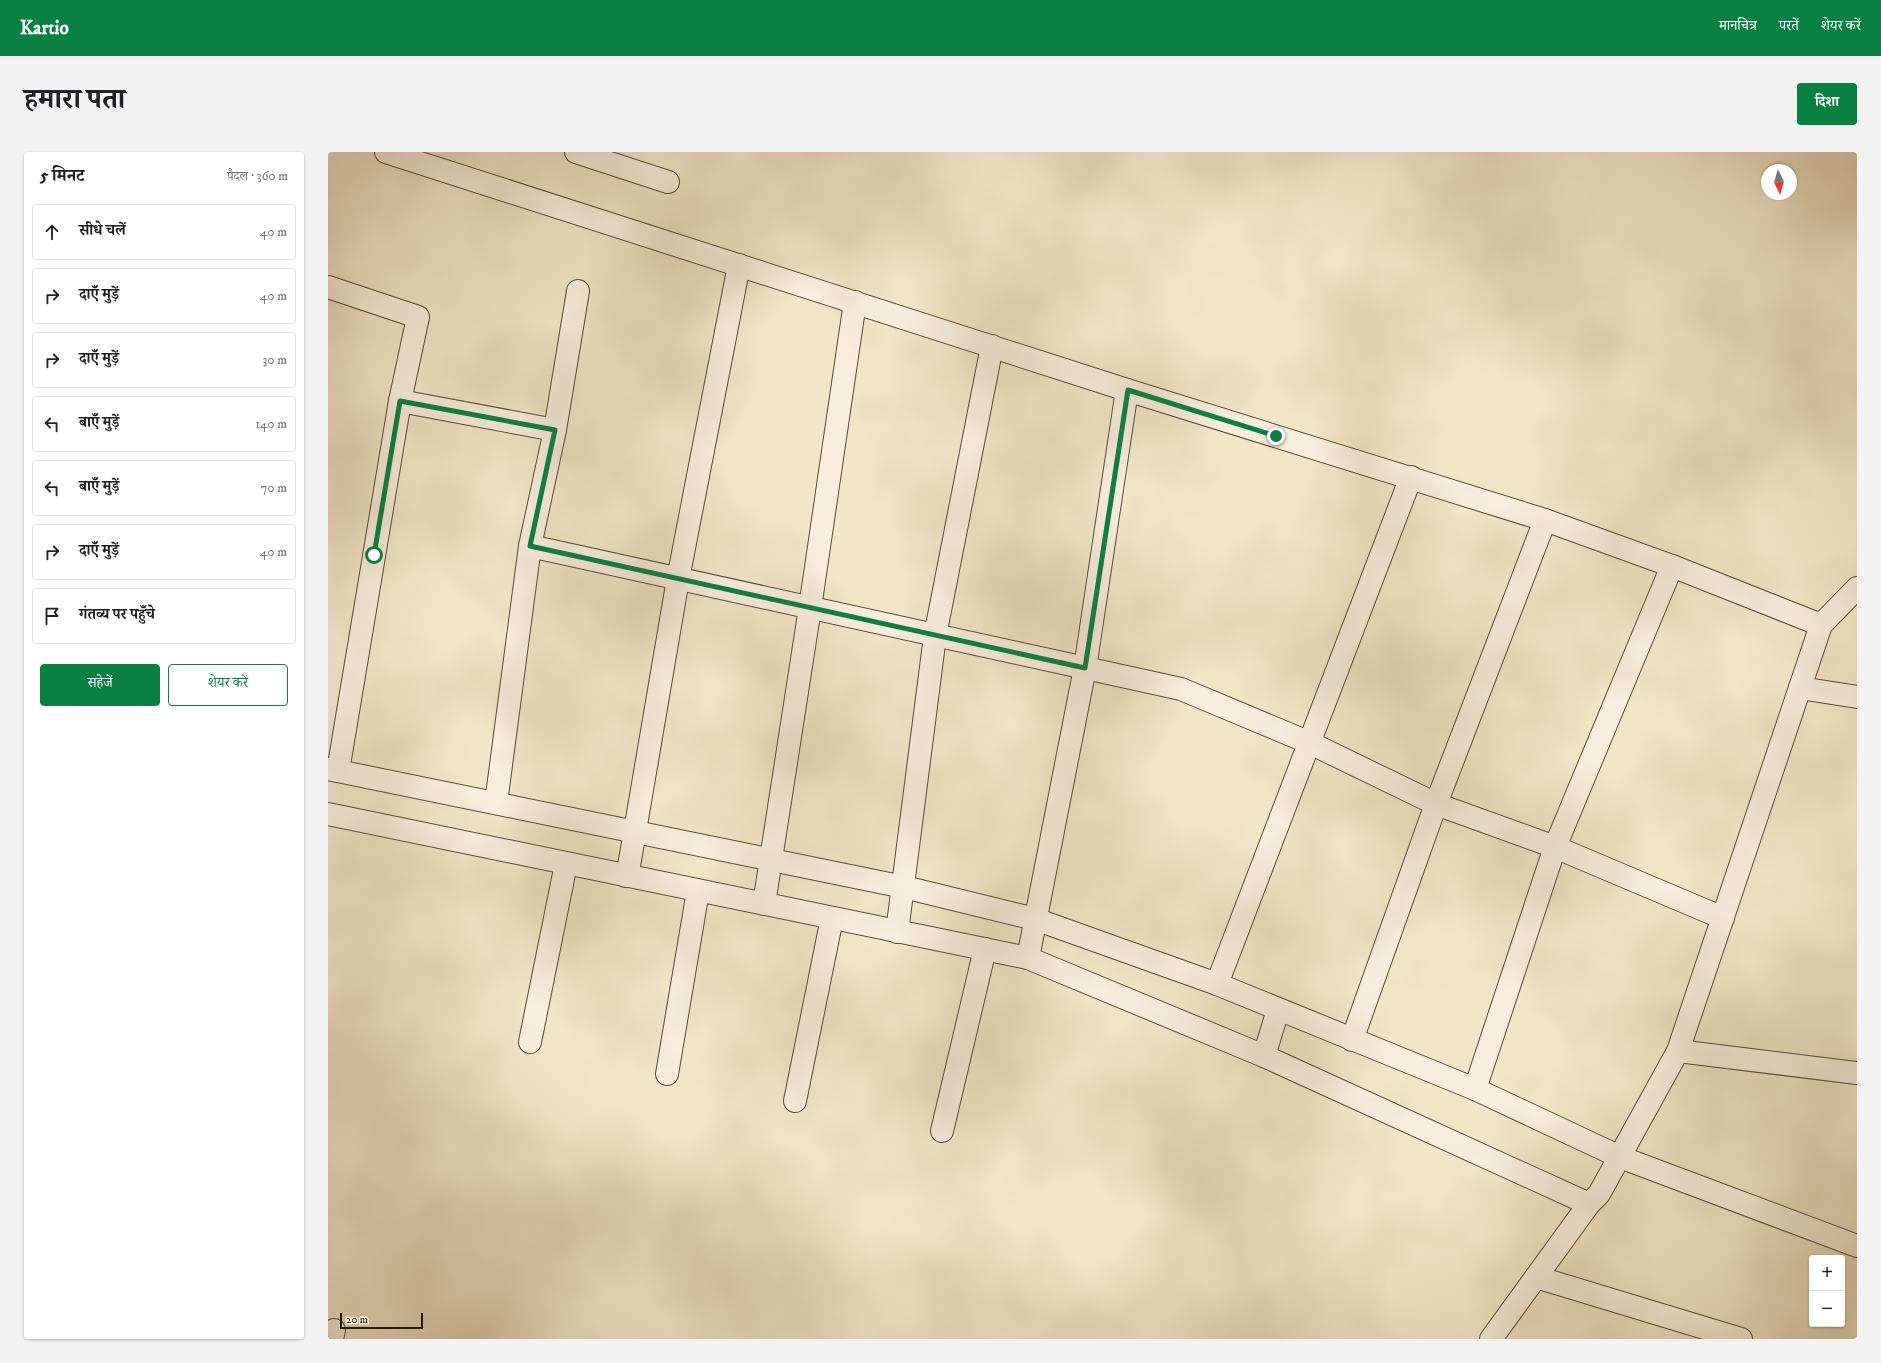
<!DOCTYPE html>
<html lang="hi">
<meta charset="utf-8">
<style>
body{margin:0;font-family:"IM FELL DW Pica","Noto Serif Devanagari",serif;background:#f2f2f2;color:#202124}
.controls{position:absolute;right:12px;bottom:12px;display:grid;overflow:hidden;border-radius:4px;box-shadow:0 1px 3px #0004}
.controls button{width:36px;height:36px;display:grid;place-items:center;padding:0;border:0;border-bottom:1px solid #e0e0e0;background:#fff;color:#202124;font:20px sans-serif}
.compass{position:absolute;left:1433px;top:12px;width:36px;height:36px;border-radius:50%;background:#fff;box-shadow:0 1px 3px #0004;rotate:175deg}
.scale{position:absolute;left:12px;bottom:10px;width:83px;box-sizing:border-box;padding-left:4px;border:2px solid #26170e;border-top:0;font-size:11px;line-height:14px;white-space:nowrap;color:#26170e;-webkit-text-stroke:3px #f6eedb;paint-order:stroke}
.stop{position:absolute;width:12px;height:12px;margin:-9px;border:3px solid #0b8043;border-radius:50%;background:#fff}
.stop.end{background:#0b8043;border-color:#fff;box-shadow:0 1px 4px #0008}
.list{margin:0;padding:0;list-style:none}
h2{display:flex;justify-content:space-between;align-items:center;height:52px;margin:0;padding:0 16px;font-size:17px}
h2 small{font-size:13px;font-weight:400;color:#757577}
.list li{display:grid;grid-template-columns:26px 1fr auto;gap:12px;align-items:center;box-sizing:border-box;height:56px;margin:0 8px 8px;padding:0 8px;border:1px solid #e0e0e0;border-radius:4px}
.list b{display:block;font-size:15px;white-space:nowrap}
.list em{font-size:13px;font-style:normal;color:#757577}
.actions{display:flex;gap:8px;padding:12px 16px}
.actions a{flex:1;padding:9px 0;border:1px solid #0b8043;border-radius:4px;text-align:center;font-size:14px;color:#0b8043}
.actions .main{background:#0b8043;color:#fff}
.icon{flex:none;width:22px;height:22px;fill:none;stroke:currentColor;stroke-width:2;stroke-linecap:round;stroke-linejoin:round}
.map{position:relative;flex:none;width:1529px;height:1187px;overflow:hidden;border-radius:4px}
header{display:flex;align-items:center;gap:24px;box-sizing:border-box;height:56px;padding:0 20px;background:#0b8043;color:#fff}
header strong{font-size:19px}
nav{display:flex;gap:22px;margin-inline-start:auto;font-size:14px}
.intro{display:flex;align-items:center;justify-content:space-between;box-sizing:border-box;height:96px;padding:0 24px}
h1{margin:0;font-size:28px}
.button{padding:10px 18px;border-radius:4px;background:#0b8043;color:#fff;font-size:14px;font-weight:700}
main{display:flex;gap:24px;padding:0 24px}
aside{flex:1;background:#fff;border-radius:4px;box-shadow:0 1px 3px #0004}
.map>svg:first-child{display:block}
.lines{fill:none;stroke-linecap:round;stroke-linejoin:round}
.minor-casing{stroke:#594a3c;stroke-width:24}
.minor{stroke:#f6eedb;stroke-width:22}
.route{stroke:#0b8043;stroke-width:5}
</style>
<header>
<strong>Kartio</strong>
<nav><a>मानचित्र</a><a>परतें</a><a>शेयर करें</a></nav>
</header>
<div class="intro"><h1>हमारा पता</h1><a class="button">दिशा</a></div>
<main>
<aside>
<h2>5 मिनट<small>पैदल · 360 m</small></h2>
<ul class="list">
<li><svg class="icon" aria-label="ahead" viewBox="0 0 24 24"><path d="M12 20V5M6 11l6-6 6 6"/></svg><div><b>सीधे चलें</b></div><em>40 m</em></li>
<li><svg class="icon" aria-label="right" viewBox="0 0 24 24"><path d="M7 20v-9h11M14 6l5 5-5 5"/></svg><div><b>दाएँ मुड़ें</b></div><em>40 m</em></li>
<li><svg class="icon" aria-label="right" viewBox="0 0 24 24"><path d="M7 20v-9h11M14 6l5 5-5 5"/></svg><div><b>दाएँ मुड़ें</b></div><em>30 m</em></li>
<li><svg class="icon" aria-label="left" viewBox="0 0 24 24"><path d="M17 20v-9H6M10 6l-5 5 5 5"/></svg><div><b>बाएँ मुड़ें</b></div><em>140 m</em></li>
<li><svg class="icon" aria-label="left" viewBox="0 0 24 24"><path d="M17 20v-9H6M10 6l-5 5 5 5"/></svg><div><b>बाएँ मुड़ें</b></div><em>70 m</em></li>
<li><svg class="icon" aria-label="right" viewBox="0 0 24 24"><path d="M7 20v-9h11M14 6l5 5-5 5"/></svg><div><b>दाएँ मुड़ें</b></div><em>40 m</em></li>
<li><svg class="icon" aria-label="arrive" viewBox="0 0 24 24"><path d="M6 21V4h12l-3 4 3 4H6"/></svg><div><b>गंतव्य पर पहुँचे</b></div></li>
</ul>
<div class="actions"><a class="main">सहेजें</a><a>शेयर करें</a></div>
</aside>
<div class="map">
<svg width="1529" height="1187" viewBox="0 0 1529 1187">
<rect width="100%" height="100%" fill="#f1e5c8"/>
<filter id="stains"><feTurbulence type="fractalNoise" baseFrequency=".005" numOctaves="4"/><feColorMatrix values="0 0 0 0 .2 0 0 0 0 .09 0 0 0 0 .02 0 0 0 .5 -.17"/></filter>
<radialGradient id="worn" r=".72"><stop offset=".6" stop-color="#630" stop-opacity="0"/><stop offset="1" stop-color="#630" stop-opacity=".3"/></radialGradient>
<g class="lines">
<defs>
<g id="minor">
<path d="M58 0 799 238 757 516 700 806"/>
<path d="M248 0 340 30"/>
<path d="M0 135 90 165 72 249"/>
<path d="M799 238 1217 368"/>
<path d="M227 278 250 139"/>
<path d="M1472 536 1529 545"/>
<path d="M0 617 576 735 707 767 889 832 1147 937 1292 1005 1529 1094"/>
<path d="M10 619 72 249 227 278 202 394"/>
<path d="M168 651 202 394 853 537 982 591 1108 652 1227 695 1395 766"/>
<path d="M0 662 700 806 936 904 1261 1052"/>
<path d="M298 724 301 714 350 427 411 113"/>
<path d="M436 752 482 456 527 150"/>
<path d="M569 780 607 484 664 194"/>
<path d="M889 832 1083 325"/>
<path d="M1024 888 1108 652 1217 368 1344 414"/>
<path d="M202 890 238 712"/>
<path d="M1350 899 1529 921"/>
<path d="M936 904 950 858"/>
<path d="M339 922 370 739"/>
<path d="M1147 937 1227 695 1344 414 1493 473"/>
<path d="M467 949 504 766"/>
<path d="M614 979 657 797"/>
<path d="M1208 1125 1413 1187"/>
<path d="M4 1187 6 1178"/>
<path d="M1163 1187 1261 1052 1271 1042 1350 899 1493 473 1529 436"/>
</g>
</defs>
<use href="#minor" class="minor-casing"/>
<use href="#minor" class="minor"/>
</g>
<g class="lines">
<path class="route" d="M46 403 72 249 227 278 202 394 757 516 800 238 948 284"/>
</g>
<rect width="100%" height="100%" filter="url(#stains)"/>
<rect width="100%" height="100%" fill="url(#worn)"/>
</svg>
<div class="controls">
<button>+</button>
<button>−</button>
</div>
<svg class="compass" viewBox="-18 -18 36 36"><path d="M0-13l5 13h-10z" fill="#e53935"/><path d="M0 13l5-13h-10z" fill="#757577"/></svg>
<div class="scale">20 m</div>
<div class="stop" style="left:46px;top:403px"></div>
<div class="stop end" style="left:948px;top:284px"></div>
</div>
</main>
